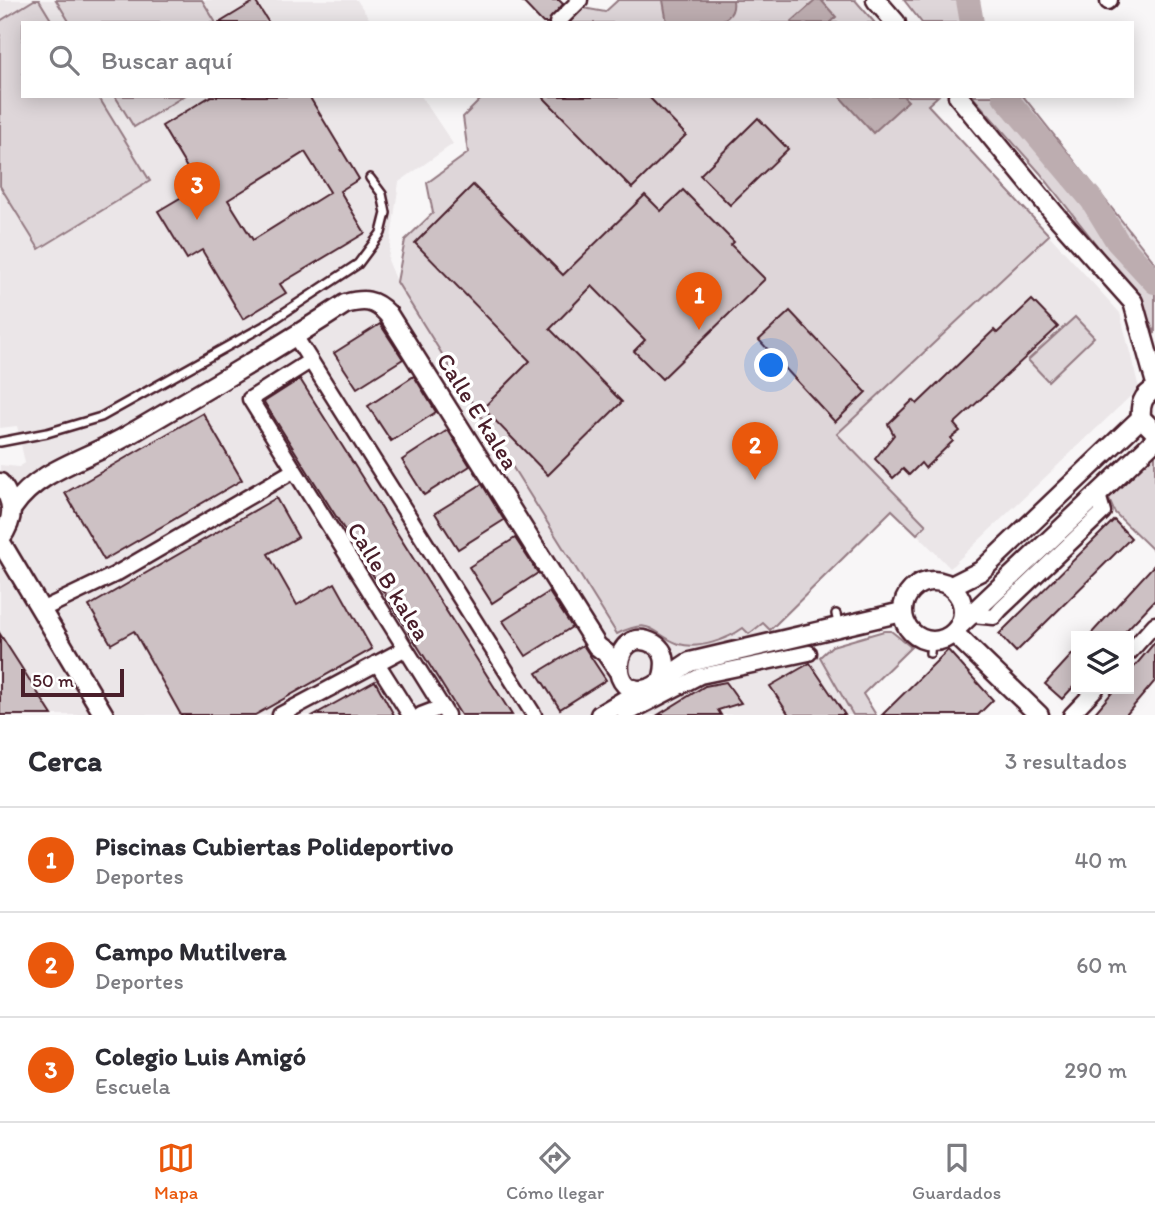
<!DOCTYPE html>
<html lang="es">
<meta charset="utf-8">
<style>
body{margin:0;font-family:Itim,sans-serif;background:#f2f2f3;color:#2b2b33}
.controls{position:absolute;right:21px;bottom:21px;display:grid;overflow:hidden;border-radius:0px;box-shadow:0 4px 18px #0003}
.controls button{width:63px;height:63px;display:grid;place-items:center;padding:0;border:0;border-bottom:2px solid #e1e1e2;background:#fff;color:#2b2b33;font:35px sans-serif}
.scale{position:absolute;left:21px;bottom:18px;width:103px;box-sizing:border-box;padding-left:7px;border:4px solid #4a1f2b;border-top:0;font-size:19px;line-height:24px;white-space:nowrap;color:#4a1f2b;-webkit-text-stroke:5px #fff;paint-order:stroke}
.you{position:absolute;left:772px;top:366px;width:24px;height:24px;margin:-18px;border:5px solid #fff;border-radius:50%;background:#1a73e8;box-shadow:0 0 0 10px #1a73e833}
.badge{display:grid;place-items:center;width:46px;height:46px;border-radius:50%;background:#ea580c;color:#fff;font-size:23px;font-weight:700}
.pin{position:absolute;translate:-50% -58px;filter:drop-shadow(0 2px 4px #0008)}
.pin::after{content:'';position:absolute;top:37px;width:24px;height:21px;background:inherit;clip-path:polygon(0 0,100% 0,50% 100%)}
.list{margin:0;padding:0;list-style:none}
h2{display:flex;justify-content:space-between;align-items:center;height:91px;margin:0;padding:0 28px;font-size:30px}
h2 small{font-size:23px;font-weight:400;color:#7c7c81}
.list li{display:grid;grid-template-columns:46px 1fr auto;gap:21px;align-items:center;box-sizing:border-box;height:105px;padding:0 28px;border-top:2px solid #e1e1e2}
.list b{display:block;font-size:26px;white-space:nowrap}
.list p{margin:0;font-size:23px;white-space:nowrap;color:#7c7c81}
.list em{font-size:23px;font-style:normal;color:#7c7c81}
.icon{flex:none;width:38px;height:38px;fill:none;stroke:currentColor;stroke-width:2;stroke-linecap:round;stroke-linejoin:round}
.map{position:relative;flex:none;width:1155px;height:715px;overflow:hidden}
.search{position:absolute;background:#fff;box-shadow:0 4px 18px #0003;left:21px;right:21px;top:21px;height:77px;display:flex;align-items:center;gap:18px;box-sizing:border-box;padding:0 24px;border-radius:0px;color:#7c7c81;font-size:26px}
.sheet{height:406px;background:#fff}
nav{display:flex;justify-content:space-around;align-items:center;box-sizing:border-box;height:98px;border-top:2px solid #e1e1e2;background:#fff;font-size:19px;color:#7c7c81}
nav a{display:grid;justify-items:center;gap:4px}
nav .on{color:#ea580c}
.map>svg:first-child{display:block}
.built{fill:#ebe6e8}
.green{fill:#ded6d9;stroke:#947a82;stroke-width:2}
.water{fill:#bdadb0;stroke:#8f747b;stroke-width:2}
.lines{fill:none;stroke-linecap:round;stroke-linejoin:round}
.river{stroke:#bdadb0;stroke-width:24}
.building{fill:#cdc1c4;stroke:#4a1f2b;stroke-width:2;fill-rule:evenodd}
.service-casing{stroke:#4a1f2b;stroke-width:12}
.minor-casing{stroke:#4a1f2b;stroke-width:19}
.tertiary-casing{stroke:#4a1f2b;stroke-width:23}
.service{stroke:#fff;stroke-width:7}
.minor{stroke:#fff;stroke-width:14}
.tertiary{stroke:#fff;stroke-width:18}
.labels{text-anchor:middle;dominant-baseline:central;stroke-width:7;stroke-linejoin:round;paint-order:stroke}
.street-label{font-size:24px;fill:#4a1f2b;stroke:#fff}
</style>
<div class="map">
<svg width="1155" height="715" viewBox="0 0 1155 715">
<rect width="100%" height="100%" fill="#f8f6f7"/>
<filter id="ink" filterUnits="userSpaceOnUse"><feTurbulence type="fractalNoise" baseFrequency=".0143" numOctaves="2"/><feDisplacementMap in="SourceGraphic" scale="14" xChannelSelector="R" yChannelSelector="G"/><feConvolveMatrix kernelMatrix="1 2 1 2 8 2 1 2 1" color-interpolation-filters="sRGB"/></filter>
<g filter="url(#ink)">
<g class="built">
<path d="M0 0H357L372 23H23V96H421L453 144 399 182 388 260 397 282 618 633 629 628 647 626 670 639 763 623 770 630 805 623 820 657 853 715H0V465L19 467 25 463 17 426 0 428Z"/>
<path d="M1049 235 1120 313 1139 388 950 568 917 534 925 525 837 434Z"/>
</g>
<g class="green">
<path d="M34 0H39L53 23H23V96H98L150 181 39 249 0 186V21Z"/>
<path d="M56 0H202L216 23H70Z"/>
<path d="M618 0H855L875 23H561L578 7 605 12Z"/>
<path d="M904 0H975L977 23H922Z"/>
<path d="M115 96H184L134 127Z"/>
<path d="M484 96H938L928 105 1049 235 837 434 926 525 917 534 892 510 770 630 763 623 749 634 743 628C728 639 699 650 679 644 651 634 654 616 617 634L397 282 405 240 433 213 427 183 468 153 463 117Z"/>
<path d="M972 96H1023L1155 263V334L1139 299 1040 173Z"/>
<path d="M1075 317 1094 337 1048 381 1028 360Z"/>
<path d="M1155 447V552L1115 513 1106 493Z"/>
<path d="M884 631H891L911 647 863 694 876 715H853L820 657 832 646Z"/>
</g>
<g class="water">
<path d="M663 0H733C738 32 687 23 667 23Z"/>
<path d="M816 0H821L836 17 829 23H790Z"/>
<path d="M839 96H903L908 101 873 133Z"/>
</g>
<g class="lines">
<g class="river">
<path d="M968 0 972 23"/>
<path d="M1004 96 1092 200 1117 241 1155 282"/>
</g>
</g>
<g class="building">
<path d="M521 0H559L563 4 548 23H543Z"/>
<path d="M255 1 269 23H219Z"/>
<path d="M211 96H309L359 179 340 191 365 233 280 284 286 293 243 319 202 250 187 259 158 211 185 195 182 191 196 183 162 126ZM305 152 330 192 253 240 228 200Z"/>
<path d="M542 96H648L686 135 632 188Z"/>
<path d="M758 118 788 149 730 205 700 175Z"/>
<path d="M473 185 563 275 645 195 661 211 683 190 734 242 731 245 765 279 662 379 634 351 645 340 592 286 550 329 622 402 548 475 483 408 530 361 415 243Z"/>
<path d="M1032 300 1058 327 954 424 960 431 951 438 953 441 925 468 921 463 909 475 903 469 893 478 875 459 894 435 888 424 913 400 917 404 994 330 997 333Z"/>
<path d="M790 311 866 392 835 422 759 340Z"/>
<path d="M380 324 403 359 357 388 334 353Z"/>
<path d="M414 376 436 412 391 441 368 406Z"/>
<path d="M300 379 512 715H461L264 402Z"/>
<path d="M203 413 242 480 104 560 65 493Z"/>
<path d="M448 430 470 466 424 495 402 460Z"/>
<path d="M482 484 504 520 458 549 435 513Z"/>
<path d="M276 498 298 537 268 554 297 605 335 583 372 649 255 715H181L134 631 111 644 89 606Z"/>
<path d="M1114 520 1131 538 1016 652 999 634Z"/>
<path d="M515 538 538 573 492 603 469 567Z"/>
<path d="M1155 564V600L1121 636H1089Z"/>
<path d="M549 592 572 627 526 656 503 621Z"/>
<path d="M0 634 52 715H0Z"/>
<path d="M1155 642V681L1126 715H1093L1115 689H1129V673Z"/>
<path d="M583 645 606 680 560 709 537 673Z"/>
<path d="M948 650 993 700 978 715H882Z"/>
<path d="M1076 650V684L1062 699 1045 684Z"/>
<path d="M810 663 845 715H789L770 686Z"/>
<path d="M375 681 394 715H314Z"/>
<path d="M726 682 741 703 718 710 721 715H658L705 686Z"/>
</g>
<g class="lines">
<defs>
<g id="service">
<path d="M0 442 47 433 101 417 264 326 358 264 381 233 386 213 382 194 370 178"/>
<path d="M836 614 839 628"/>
<path d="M930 653 931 642"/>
</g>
<g id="minor">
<path d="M1108 2 1110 0"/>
<path d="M557 23 580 0"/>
<path d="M295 336 534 715"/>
<path d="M310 361 250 399 447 715"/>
<path d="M43 609 114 575 293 471"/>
<path d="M972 615 994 617 1001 609 1103 512 1098 495"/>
<path d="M1129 653 1155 624"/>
<path d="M377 663 410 715"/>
<path d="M280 715 404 649"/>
<path d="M421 715 442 707"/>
<path d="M625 715 700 676 809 653"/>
<path d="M1071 715 1096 689"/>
</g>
<g id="tertiary">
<path d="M876 0 896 23"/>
<path d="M958 96 1057 217 1133 302 1155 380"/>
<path d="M1155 389C1142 396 1140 405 1141 418L1155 432"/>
<path d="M0 483C15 502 15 519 0 539"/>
<path d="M13 507C38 470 87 459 125 437 199 394 273 351 345 304 364 299 374 299 388 314L597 646 606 653 617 669"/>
<path d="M0 541 104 715"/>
<circle cx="933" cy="611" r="30"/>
<path d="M951 586 981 571 1141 418"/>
<path d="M961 624 1155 440"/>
<path d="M954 633 1039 715"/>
<path d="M663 677C666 665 667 652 654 644 612 621 604 704 650 688 659 685 679 668 690 662L902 612"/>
<path d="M600 715 642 690"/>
</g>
</defs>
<use href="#service" class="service-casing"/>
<use href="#minor" class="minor-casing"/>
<use href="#tertiary" class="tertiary-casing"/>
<use href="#service" class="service"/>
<use href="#minor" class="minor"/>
<use href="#tertiary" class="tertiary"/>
</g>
</g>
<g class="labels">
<g class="street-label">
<text transform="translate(478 411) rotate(58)">Calle E kalea</text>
<text transform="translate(389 581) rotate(58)">Calle B kalea</text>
</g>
</g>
</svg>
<div class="controls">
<button><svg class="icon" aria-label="layers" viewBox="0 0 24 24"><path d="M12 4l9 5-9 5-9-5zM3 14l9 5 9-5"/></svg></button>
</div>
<div class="scale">50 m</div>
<div class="you"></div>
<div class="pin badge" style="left:699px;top:330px">1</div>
<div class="pin badge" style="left:755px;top:480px">2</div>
<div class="pin badge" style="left:197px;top:220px">3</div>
<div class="search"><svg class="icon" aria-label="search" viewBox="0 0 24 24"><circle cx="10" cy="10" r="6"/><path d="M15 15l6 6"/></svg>Buscar aquí</div>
</div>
<section class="sheet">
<h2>Cerca<small>3 resultados</small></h2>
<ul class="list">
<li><span class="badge">1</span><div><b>Piscinas Cubiertas Polideportivo</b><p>Deportes</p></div><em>40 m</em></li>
<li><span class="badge">2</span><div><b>Campo Mutilvera</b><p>Deportes</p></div><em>60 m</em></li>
<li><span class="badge">3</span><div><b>Colegio Luis Amigó</b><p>Escuela</p></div><em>290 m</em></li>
</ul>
</section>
<nav>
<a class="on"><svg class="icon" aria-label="map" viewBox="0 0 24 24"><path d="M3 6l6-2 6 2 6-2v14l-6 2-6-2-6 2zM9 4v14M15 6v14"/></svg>Mapa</a>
<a><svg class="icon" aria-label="directions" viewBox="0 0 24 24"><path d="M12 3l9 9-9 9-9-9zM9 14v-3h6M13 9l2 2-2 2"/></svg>Cómo llegar</a>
<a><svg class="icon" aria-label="saved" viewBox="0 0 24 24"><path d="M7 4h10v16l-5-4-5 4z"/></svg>Guardados</a>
</nav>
